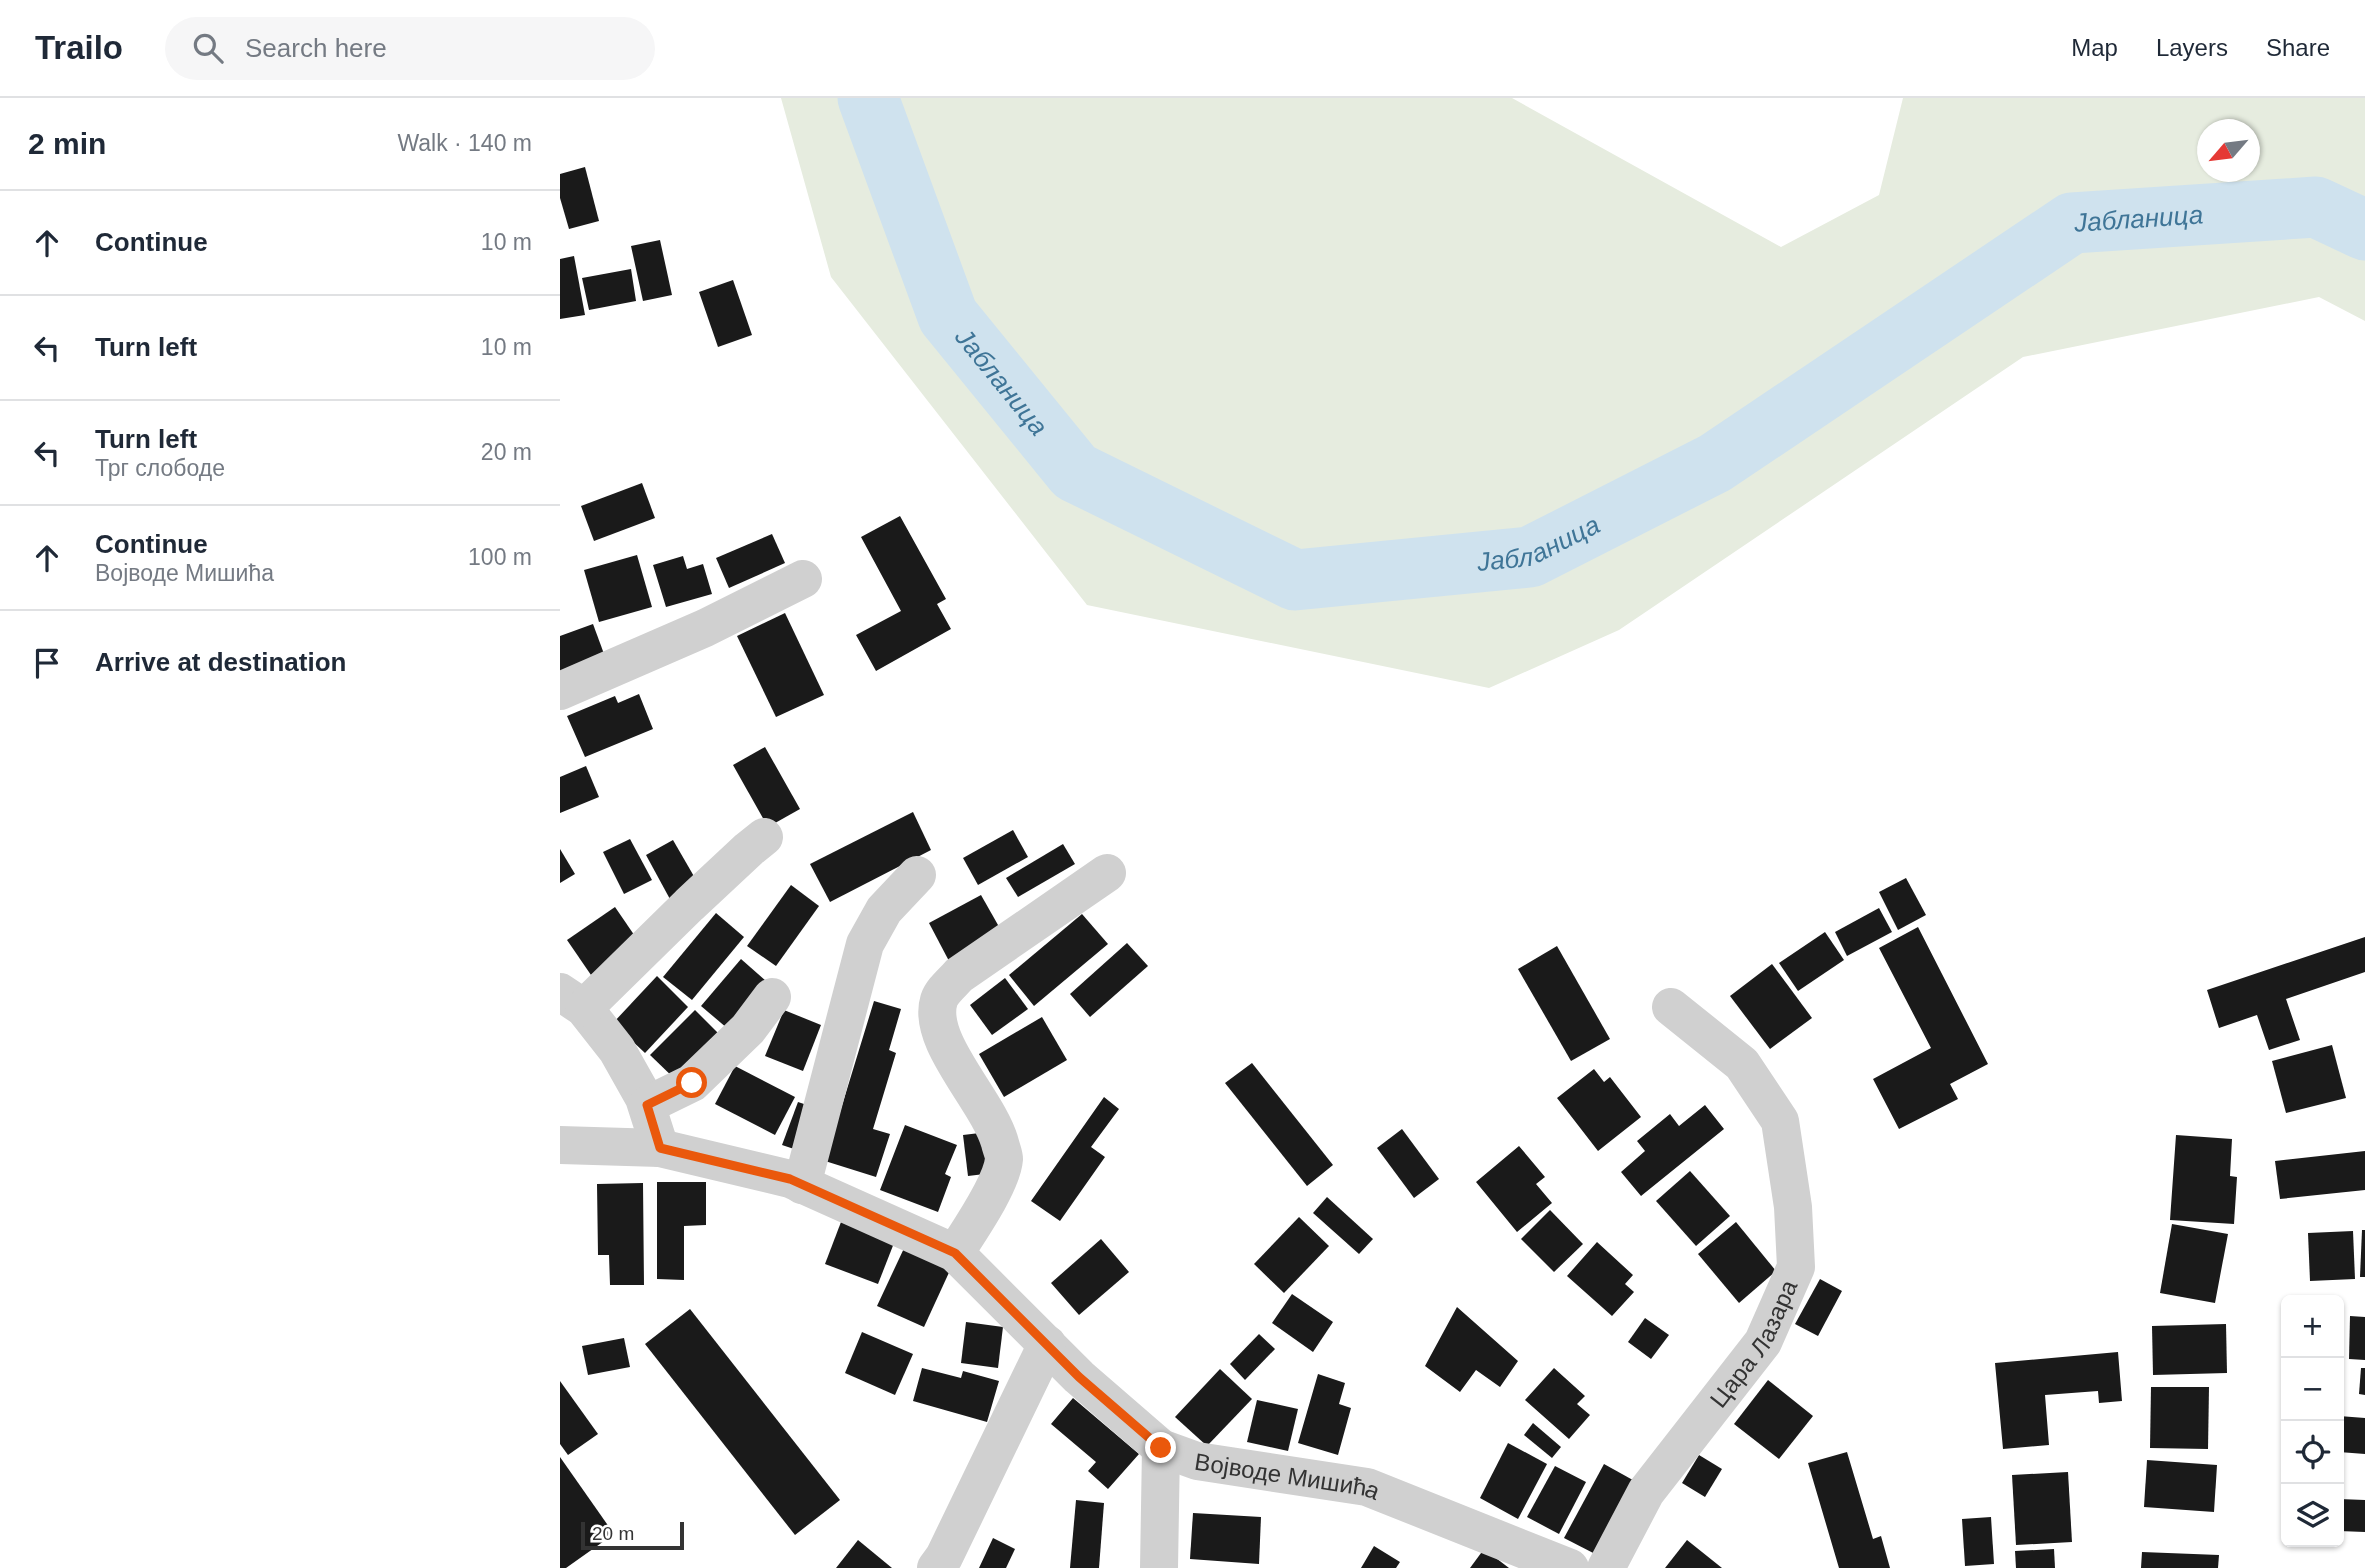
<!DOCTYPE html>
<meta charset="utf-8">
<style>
body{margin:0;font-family:Arial,sans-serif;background:#f6f6f7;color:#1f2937}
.controls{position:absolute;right:21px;bottom:21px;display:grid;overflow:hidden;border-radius:10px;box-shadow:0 2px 5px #0004}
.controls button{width:63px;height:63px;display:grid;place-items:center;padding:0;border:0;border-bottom:2px solid #e0e1e3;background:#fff;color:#1f2937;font:35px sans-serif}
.compass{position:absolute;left:1637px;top:21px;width:63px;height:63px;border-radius:50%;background:#fff;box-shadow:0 2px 5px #0004;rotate:242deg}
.scale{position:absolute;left:21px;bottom:18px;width:103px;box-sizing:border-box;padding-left:7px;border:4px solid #333;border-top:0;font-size:19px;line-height:24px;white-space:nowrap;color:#333;-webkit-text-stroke:5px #fff;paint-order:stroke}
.stop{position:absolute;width:21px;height:21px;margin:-16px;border:5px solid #ea580c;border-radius:50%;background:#fff}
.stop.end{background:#ea580c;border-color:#fff;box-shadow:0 2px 7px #0008}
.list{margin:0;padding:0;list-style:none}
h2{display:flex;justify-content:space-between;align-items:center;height:91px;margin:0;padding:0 28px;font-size:30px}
h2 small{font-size:23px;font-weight:400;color:#747a83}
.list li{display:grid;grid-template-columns:46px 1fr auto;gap:21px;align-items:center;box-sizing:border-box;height:105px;padding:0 28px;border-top:2px solid #e0e1e3}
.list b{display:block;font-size:26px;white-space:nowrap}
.list p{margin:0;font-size:23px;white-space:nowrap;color:#747a83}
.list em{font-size:23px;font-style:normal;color:#747a83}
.icon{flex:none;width:38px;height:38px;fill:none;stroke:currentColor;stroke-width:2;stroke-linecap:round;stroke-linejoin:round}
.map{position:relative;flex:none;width:1805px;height:1470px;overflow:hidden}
header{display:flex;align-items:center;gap:42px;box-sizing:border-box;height:98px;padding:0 35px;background:#fff;border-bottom:2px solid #e0e1e3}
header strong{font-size:33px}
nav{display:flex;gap:38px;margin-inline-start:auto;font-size:24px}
.search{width:490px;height:63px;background:#f6f6f7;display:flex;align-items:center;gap:18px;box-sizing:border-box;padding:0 24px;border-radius:38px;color:#747a83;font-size:26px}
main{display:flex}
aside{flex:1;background:#fff}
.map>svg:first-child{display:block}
.green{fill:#e6ecdf;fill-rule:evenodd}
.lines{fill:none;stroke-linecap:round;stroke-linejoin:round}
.river{stroke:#cfe2ee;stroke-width:61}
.building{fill:#1a1a1a}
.minor{stroke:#d0d0d0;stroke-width:38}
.route{stroke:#ea580c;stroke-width:9}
.labels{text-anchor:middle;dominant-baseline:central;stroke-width:7;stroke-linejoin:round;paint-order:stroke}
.street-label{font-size:24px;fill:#333;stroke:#fff}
.water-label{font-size:26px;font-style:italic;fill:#3f7597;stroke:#fff}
</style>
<header>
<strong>Trailo</strong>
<div class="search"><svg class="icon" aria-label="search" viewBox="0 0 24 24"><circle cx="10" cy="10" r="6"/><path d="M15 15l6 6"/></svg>Search here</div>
<nav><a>Map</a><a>Layers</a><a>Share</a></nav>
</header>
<main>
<aside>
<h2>2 min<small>Walk · 140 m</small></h2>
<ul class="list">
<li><svg class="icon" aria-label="ahead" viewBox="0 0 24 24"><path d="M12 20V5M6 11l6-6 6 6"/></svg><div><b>Continue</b></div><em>10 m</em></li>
<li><svg class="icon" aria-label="left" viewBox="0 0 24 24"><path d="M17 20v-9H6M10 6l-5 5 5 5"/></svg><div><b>Turn left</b></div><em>10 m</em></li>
<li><svg class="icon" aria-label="left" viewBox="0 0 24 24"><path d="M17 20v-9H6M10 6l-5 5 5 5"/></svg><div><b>Turn left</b><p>Трг слободе</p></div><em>20 m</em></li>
<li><svg class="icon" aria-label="ahead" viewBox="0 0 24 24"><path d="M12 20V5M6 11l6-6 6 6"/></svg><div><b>Continue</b><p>Војводе Мишића</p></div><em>100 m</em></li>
<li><svg class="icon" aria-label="arrive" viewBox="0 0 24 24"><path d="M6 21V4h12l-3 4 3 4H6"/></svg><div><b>Arrive at destination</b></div></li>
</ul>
</aside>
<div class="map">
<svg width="1805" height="1470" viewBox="0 0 1805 1470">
<rect width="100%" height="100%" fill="#fff"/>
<path class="green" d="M221 0H952L1221 149 1319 97 1343 0H1805V223L1759 199 1463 259 1059 532 929 590 527 507 271 179ZM1647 32H1689V74H1647Z"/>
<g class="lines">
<path class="river" id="s1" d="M308 0 388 218 515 374 735 482 970 459 1155 365 1512 125 1756 109 1805 132"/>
</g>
<g class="building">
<path d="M25 69 39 123 9 131 0 100V76Z"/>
<path d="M100 142 112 197 83 203 71 148Z"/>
<path d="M14 158 25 217 0 221V161Z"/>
<path d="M71 171 76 203 29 212 22 180Z"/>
<path d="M173 182 192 237 158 249 139 194Z"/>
<path d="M82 385 95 420 34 443 21 408Z"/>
<path d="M340 418 386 501 377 506 391 531 316 573 296 537 341 513 301 439Z"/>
<path d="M212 436 225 465 169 490 156 460Z"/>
<path d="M77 457 92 509 39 524 24 472Z"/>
<path d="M123 458 127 471 143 466 152 496 106 509 93 467Z"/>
<path d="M225 515 264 597 216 619 177 538Z"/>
<path d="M33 526 47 564 0 581V538Z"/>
<path d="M79 596 93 631 25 659 7 618 55 598 58 605Z"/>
<path d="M205 649 240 711 208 729 173 667Z"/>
<path d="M26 668 39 699 0 715V679Z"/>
<path d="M353 714 371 752 270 804 250 766Z"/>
<path d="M453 732 468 759 418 787 403 760Z"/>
<path d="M70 741 92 782 64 796 43 754Z"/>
<path d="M113 742 139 787 111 803 86 757Z"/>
<path d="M503 746 515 766 458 799 446 780Z"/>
<path d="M0 751 15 776 0 785Z"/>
<path d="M1346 780 1366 817 1338 832 1319 794Z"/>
<path d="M231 787 259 808 216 868 187 848Z"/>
<path d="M421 797 442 834 389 863 369 825Z"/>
<path d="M55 809 79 844 31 877 7 842Z"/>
<path d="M1319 810 1332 834 1287 858 1275 834Z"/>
<path d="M156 815 184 839 132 902 103 879Z"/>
<path d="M522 816 548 846 474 908 449 877Z"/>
<path d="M1358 829 1428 966 1390 986 1398 1001 1339 1031 1313 981 1371 950 1319 850Z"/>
<path d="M1265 834 1284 862 1238 893 1219 865Z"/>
<path d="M1805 839V874L1726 901 1740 942 1709 952 1697 917 1659 930 1647 892Z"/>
<path d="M567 845 588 868 530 919 510 896Z"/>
<path d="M997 848 1050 941 1011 963 958 871Z"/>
<path d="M181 861 206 883 167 930 141 908Z"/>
<path d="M1212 866 1252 920 1210 951 1170 898Z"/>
<path d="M97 878 128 909 85 955 53 925Z"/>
<path d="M445 880 468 911 432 937 410 907Z"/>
<path d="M314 903 341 911 329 952 336 955 313 1031 330 1036 316 1079 265 1063Z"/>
<path d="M135 912 158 935 118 984 90 957Z"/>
<path d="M224 912 261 927 243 973 205 958Z"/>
<path d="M482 919 507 962 444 999 419 956Z"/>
<path d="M1772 947 1786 1000 1726 1015 1712 963Z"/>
<path d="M692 965 773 1067 747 1088 665 985Z"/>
<path d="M175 968 235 999 215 1037 155 1006Z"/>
<path d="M1034 971 1044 984 1050 979 1081 1019 1038 1053 997 1000Z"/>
<path d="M544 999 559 1011 531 1049 545 1059 500 1123 471 1103Z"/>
<path d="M238 1004 253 1009 237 1052 222 1047Z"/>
<path d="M1145 1007 1164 1031 1081 1098 1061 1074 1085 1053 1077 1043 1110 1016 1119 1028Z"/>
<path d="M345 1027 397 1047 385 1076 391 1079 378 1114 320 1092Z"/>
<path d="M842 1031 879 1081 854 1100 817 1050Z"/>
<path d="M428 1034 433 1075 408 1078 403 1037Z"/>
<path d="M1616 1037 1672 1041 1670 1078 1677 1079 1674 1126 1610 1122Z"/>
<path d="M959 1048 985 1079 976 1086 992 1105 957 1134 916 1084Z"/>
<path d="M1805 1053V1092L1720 1101 1715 1063Z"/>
<path d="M1130 1073 1170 1118 1136 1148 1096 1103Z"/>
<path d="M97 1084H146V1127L124 1128V1182L97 1181Z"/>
<path d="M83 1085 84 1187H50L49 1157H38L37 1086Z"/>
<path d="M767 1099 813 1141 799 1156 753 1115Z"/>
<path d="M990 1112 1023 1146 994 1174 961 1141Z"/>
<path d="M739 1119 769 1148 724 1195 694 1166Z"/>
<path d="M281 1124 334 1145 318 1186 265 1166Z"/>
<path d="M1176 1124 1216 1173 1179 1205 1138 1156Z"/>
<path d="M1612 1126 1668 1136 1655 1205 1600 1195Z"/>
<path d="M1802 1132H1805V1179H1800Z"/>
<path d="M1793 1133 1795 1181 1750 1183 1748 1135Z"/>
<path d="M541 1141 569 1174 519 1217 491 1185Z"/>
<path d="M1037 1144 1073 1177 1065 1186 1074 1194 1052 1218 1007 1178Z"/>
<path d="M346 1146 392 1168 364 1229 317 1208Z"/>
<path d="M1260 1181 1282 1193 1258 1238 1235 1226Z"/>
<path d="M732 1196 773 1224 753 1254 712 1225Z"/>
<path d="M897 1209 958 1263 940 1289 916 1272 900 1294 865 1268Z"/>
<path d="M130 1211 280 1402 235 1437 85 1246Z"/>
<path d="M1790 1218 1805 1219V1262L1789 1261Z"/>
<path d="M1085 1220 1109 1237 1091 1261 1068 1244Z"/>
<path d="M406 1224 443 1229 438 1270 401 1265Z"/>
<path d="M1666 1226 1667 1275 1593 1277 1592 1228Z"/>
<path d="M302 1234 353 1256 335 1297 285 1275Z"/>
<path d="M699 1236 715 1251 685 1282 670 1266Z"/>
<path d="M64 1240 70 1269 28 1277 22 1248Z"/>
<path d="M1558 1254 1562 1303 1539 1305 1538 1293 1485 1297 1489 1347 1443 1351 1435 1265Z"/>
<path d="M362 1270 401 1280 403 1273 439 1283 427 1324 353 1303Z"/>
<path d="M994 1270 1025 1298 1017 1306 1030 1317 1009 1341 965 1302Z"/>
<path d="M1801 1270H1805V1297L1799 1296Z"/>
<path d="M660 1271 692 1301 647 1348 615 1319Z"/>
<path d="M758 1276 785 1285 779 1306 791 1310 778 1357 738 1345Z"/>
<path d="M1208 1282 1253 1318 1219 1361 1174 1326Z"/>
<path d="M0 1283 38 1336 8 1357 0 1346Z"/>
<path d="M1591 1289H1649L1648 1351 1590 1350Z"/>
<path d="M513 1300 579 1356 548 1391 528 1373 536 1364 491 1326Z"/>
<path d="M697 1302 738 1311 728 1353 687 1344Z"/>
<path d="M1779 1318 1805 1320V1356L1779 1354Z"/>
<path d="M973 1325 1001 1349 992 1360 964 1337Z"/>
<path d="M948 1345 987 1366 958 1421 920 1400Z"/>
<path d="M1287 1354 1313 1441 1321 1438 1330 1470H1279L1248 1365Z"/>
<path d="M1139 1357 1162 1371 1145 1399 1122 1385Z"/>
<path d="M0 1359 54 1436 6 1470H0Z"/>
<path d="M1587 1362 1657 1367 1654 1414 1584 1409Z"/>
<path d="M1044 1366 1080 1386 1041 1459 1004 1440Z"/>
<path d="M995 1368 1026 1384 999 1436 967 1419Z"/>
<path d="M1508 1374 1512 1444 1456 1447 1452 1377Z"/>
<path d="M1779 1401 1805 1402V1434L1779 1433Z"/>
<path d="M516 1402 544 1405 539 1470H510Z"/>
<path d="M633 1415 701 1419 699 1466 630 1461Z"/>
<path d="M1431 1419 1434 1466 1405 1468 1402 1421Z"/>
<path d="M433 1440 455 1451 446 1470H419Z"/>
<path d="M298 1442 332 1470H276Z"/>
<path d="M1127 1442 1162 1470H1105Z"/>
<path d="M814 1448 840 1464 836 1470H801Z"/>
<path d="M924 1451 949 1470H910Z"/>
<path d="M1494 1451 1495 1470H1456L1455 1453Z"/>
<path d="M1582 1454 1659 1457 1658 1470H1581Z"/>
</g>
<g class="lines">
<g class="minor">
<path d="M0 593 145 530 243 481"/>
<path d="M0 894 24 910 57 952 84 1000 100 1050"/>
<path d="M24 910 129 807 189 751 204 739"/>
<path d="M87 1007 132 985 188 931 212 899"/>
<path id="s2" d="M0 1047 100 1050 230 1081 395 1155 519 1279 601 1350 637 1363 807 1389 1010 1470"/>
<path d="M242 1087 305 846 324 812 357 777"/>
<path d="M395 1155C409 1133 442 1086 444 1061 444 1056 441 1050 440 1045 428 1002 366 944 379 902 382 893 393 884 399 877L547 775"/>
<path d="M376 1470 384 1459 487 1246"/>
<path d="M599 1470 601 1350"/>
<path id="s3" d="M1046 1470 1086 1394 1203 1244 1236 1169 1233 1109 1220 1023 1182 966 1111 909"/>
</g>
</g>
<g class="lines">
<path class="route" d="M132 985 87 1007 100 1050 230 1081 395 1155 519 1279 601 1350"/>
</g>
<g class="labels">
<g class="street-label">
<text stroke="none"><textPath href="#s3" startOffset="270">Цара Лазара</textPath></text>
<text stroke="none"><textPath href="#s2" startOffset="828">Војводе Мишића</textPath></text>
</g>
<g class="water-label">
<text stroke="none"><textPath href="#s1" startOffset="1619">Јабланица</textPath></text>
<text stroke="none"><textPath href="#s1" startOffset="317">Јабланица</textPath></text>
<text stroke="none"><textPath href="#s1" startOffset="926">Јабланица</textPath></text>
</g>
</g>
</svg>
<div class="controls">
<button>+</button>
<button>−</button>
<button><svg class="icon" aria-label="locate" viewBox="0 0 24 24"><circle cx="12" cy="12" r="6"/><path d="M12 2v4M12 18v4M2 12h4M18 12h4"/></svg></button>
<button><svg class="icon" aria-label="layers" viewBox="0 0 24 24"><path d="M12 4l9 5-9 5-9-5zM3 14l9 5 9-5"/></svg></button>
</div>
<svg class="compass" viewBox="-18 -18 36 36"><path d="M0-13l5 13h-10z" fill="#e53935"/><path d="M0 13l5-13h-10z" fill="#747a83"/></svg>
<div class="scale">20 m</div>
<div class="stop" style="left:132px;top:985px"></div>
<div class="stop end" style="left:601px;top:1350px"></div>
</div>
</main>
